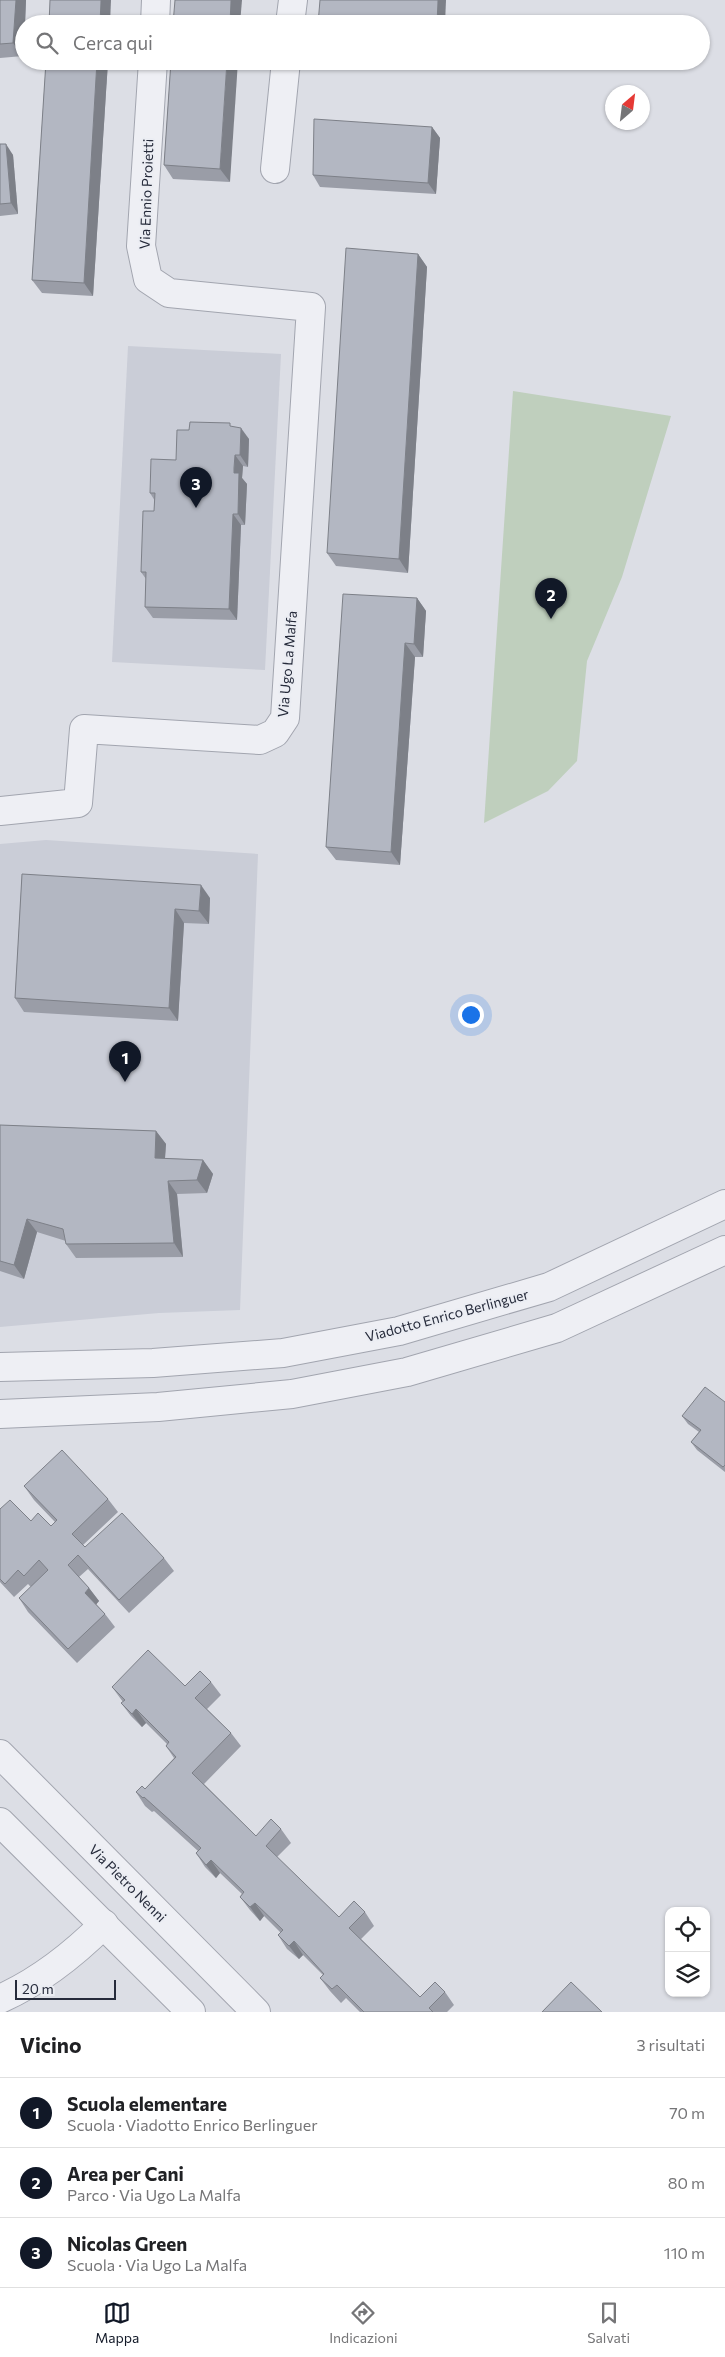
<!DOCTYPE html>
<html lang="it">
<meta charset="utf-8">
<style>
body{margin:0;font-family:Commissioner,sans-serif;background:#f2f2f2;color:#202124}
.controls{position:absolute;right:15px;bottom:15px;display:grid;overflow:hidden;border-radius:10px;box-shadow:0 1px 4px #0004}
.controls button{width:45px;height:45px;display:grid;place-items:center;padding:0;border:0;border-bottom:1px solid #e0e0e0;background:#fff;color:#202124;font:25px sans-serif}
.compass{position:absolute;left:605px;top:85px;width:45px;height:45px;border-radius:50%;background:#fff;box-shadow:0 1px 4px #0004;rotate:28deg}
.scale{position:absolute;left:15px;bottom:12px;width:101px;box-sizing:border-box;padding-left:5px;border:2px solid #262b3b;border-top:0;font-size:14px;line-height:18px;white-space:nowrap;color:#262b3b;-webkit-text-stroke:4px #ebedf3;paint-order:stroke}
.you{position:absolute;left:470px;top:1014px;width:18px;height:18px;margin:-12px;border:4px solid #fff;border-radius:50%;background:#1a73e8;box-shadow:0 0 0 8px #1a73e833}
.badge{display:grid;place-items:center;width:32px;height:32px;border-radius:50%;background:#111827;color:#fff;font-size:16px;font-weight:700}
.pin{position:absolute;translate:-50% -41px;filter:drop-shadow(0 1px 2px #0008)}
.pin::after{content:'';position:absolute;top:26px;width:18px;height:15px;background:inherit;clip-path:polygon(0 0,100% 0,50% 100%)}
.list{margin:0;padding:0;list-style:none}
h2{display:flex;justify-content:space-between;align-items:center;height:65px;margin:0;padding:0 20px;font-size:21px}
h2 small{font-size:16px;font-weight:400;color:#757577}
.list li{display:grid;grid-template-columns:32px 1fr auto;gap:15px;align-items:center;box-sizing:border-box;height:70px;padding:0 20px;border-top:1px solid #e0e0e0}
.list b{display:block;font-size:19px;white-space:nowrap}
.list p{margin:0;font-size:16px;white-space:nowrap;color:#757577}
.list em{font-size:16px;font-style:normal;color:#757577}
.icon{flex:none;width:28px;height:28px;fill:none;stroke:currentColor;stroke-width:2;stroke-linecap:round;stroke-linejoin:round}
.map{position:relative;flex:none;width:725px;height:2012px;overflow:hidden}
.search{position:absolute;background:#fff;box-shadow:0 1px 4px #0004;left:15px;right:15px;top:15px;height:55px;display:flex;align-items:center;gap:12px;box-sizing:border-box;padding:0 18px;border-radius:28px;color:#757577;font-size:19px}
.sheet{height:275px;background:#fff}
nav{display:flex;justify-content:space-around;align-items:center;box-sizing:border-box;height:70px;border-top:1px solid #e0e0e0;background:#fff;font-size:14px;color:#757577}
nav a{display:grid;justify-items:center;gap:2px}
nav .on{color:#111827}
.map>svg:first-child{display:block}
.built{fill:#cacdd7}
.green{fill:#bfcfbd}
.lines{fill:none;stroke-linecap:round;stroke-linejoin:round}
.minor-casing{stroke:#a2a5af;stroke-width:30}
.tertiary-casing{stroke:#a2a5af;stroke-width:30}
.minor{stroke:#eeeff4;stroke-width:28}
.tertiary{stroke:#eeeff4;stroke-width:28}
.wall{fill:#9a9da7}
.shaded-wall{fill:#7d8088}
.building{fill:#b3b7c2;stroke:#7d8088}
.labels{text-anchor:middle;dominant-baseline:central;stroke-width:4;stroke-linejoin:round;paint-order:stroke}
.street-label{font-size:14px;fill:#262b3b;stroke:#ebedf3}
</style>
<div class="map">
<svg width="725" height="2012" viewBox="0 0 725 2012">
<rect width="100%" height="100%" fill="#dcdee5"/>
<g class="built">
<path d="M128 346 281 354 265 670 112 662Z"/>
<path d="M46 840 258 854 240 1310 159 1313 0 1327V844Z"/>
</g>
<path class="green" d="M513 391 671 416 622 577 587 661 577 761 548 791 484 823Z"/>
<g class="lines">
<defs>
<g id="minor">
<path d="M155 24 156 0"/>
<path d="M290 24 293 0"/>
<path d="M275 169 286 61"/>
<path d="M0 811 78 803 84 729 260 740 275 733 285 718 311 307 169 293 148 279 141 246 153 61"/>
<path d="M0 1367 153 1363 283 1353 399 1331 549 1287 725 1204"/>
<path d="M0 1414 158 1407 292 1394 407 1372 557 1328 725 1250"/>
<path d="M0 1999C40 1981 73 1955 104 1924"/>
</g>
<g id="tertiary">
<path d="M0 1754 256 2012"/>
<path d="M0 1822 191 2012"/>
</g>
</defs>
<use href="#minor" class="minor-casing"/>
<use href="#tertiary" class="tertiary-casing"/>
<use href="#minor" class="minor"/>
<use href="#tertiary" class="tertiary"/>
</g>
<g class="wall">
<path d="M0 0H26L25 24H24L23 56 0 58Z"/>
<path d="M46 61H108L93 296 42 293 32 280Z"/>
<path d="M171 61 230 182 173 179 164 165Z"/>
<path d="M432 127 440 138 436 194 320 187 313 175Z"/>
<path d="M0 144 13 155 18 214 0 216Z"/>
<path d="M418 254 427 267 408 573 336 566 327 553Z"/>
<path d="M233 427 249 439 248 467 243 466 242 478 247 484 245 525H241L237 620 153 618 145 607 146 579 141 572 154 511 155 501 150 493 176 460 189 430Z"/>
<path d="M417 598 426 611 423 657H415L400 865 336 860 326 847Z"/>
<path d="M22 874 210 898 209 924 184 923 178 1021 24 1012 15 998Z"/>
<path d="M0 1125 156 1131 166 1144 165 1158 203 1160 213 1174 207 1193 177 1194 183 1257 76 1258 66 1244V1241L37 1232 24 1279 0 1271Z"/>
<path d="M725 1402V1472L697 1450 691 1442 699 1432 688 1424 682 1416Z"/>
<path d="M24 1486 108 1499 118 1512 83 1545 85 1547 164 1558 174 1571 129 1613 88 1569 79 1577 89 1588 99 1601 96 1604 105 1614 115 1627 77 1663 28 1612 19 1598 31 1587 28 1584 14 1597 0 1582V1509L31 1521 51 1526 55 1522 34 1500Z"/>
<path d="M211 1682 221 1695 207 1709 231 1733 241 1746 204 1784 256 1836 281 1829 291 1843 277 1857 339 1917 365 1912 374 1926 361 1939 420 1997 445 1992 454 2005 447 2012H360L346 1998 341 2003 330 1991 320 1978 323 1975 303 1955 299 1959 287 1949 278 1935 281 1933 264 1916 260 1921 250 1910 240 1897 242 1894 220 1873 216 1878 205 1867 196 1853 198 1851 154 1811 152 1812 145 1806 136 1792 145 1789 174 1758 166 1746 167 1744 146 1723 142 1727 131 1716 121 1703 123 1702 112 1687 185 1686Z"/>
</g>
<g class="shaded-wall">
<path d="M16 0H26L25 24H24L23 56 13 43Z"/>
<path d="M101 0H111L110 24H100Z"/>
<path d="M231 0H242L240 24H230Z"/>
<path d="M438 0H446L445 24H437Z"/>
<path d="M97 61H108L93 296 84 283Z"/>
<path d="M227 61H238L230 182 220 169Z"/>
<path d="M432 127 440 138 436 194 428 183Z"/>
<path d="M6 144 13 155 18 214 11 203Z"/>
<path d="M418 254 427 267 408 573 399 559Z"/>
<path d="M241 428 249 439 248 467 240 455Z"/>
<path d="M235 455 243 466 242 478 247 484 245 525 238 514 234 473Z"/>
<path d="M233 514 241 525 237 620 229 609Z"/>
<path d="M417 598 426 611 423 657 414 644Z"/>
<path d="M405 643 415 657 400 865 391 852Z"/>
<path d="M201 885 210 898 209 924 199 911Z"/>
<path d="M175 909 184 923 178 1021 169 1008Z"/>
<path d="M156 1131 166 1144 164 1171 155 1158Z"/>
<path d="M203 1160 213 1174 207 1193 197 1180Z"/>
<path d="M168 1181 177 1194 183 1257 174 1243Z"/>
<path d="M27 1219 37 1232 24 1279 14 1265Z"/>
<path d="M89 1588 99 1601 95 1606 85 1593Z"/>
<path d="M136 1709 146 1723 142 1727 132 1714Z"/>
<path d="M211 1860 220 1873 216 1878 206 1865Z"/>
<path d="M255 1903 264 1916 260 1921 250 1907Z"/>
<path d="M294 1941 303 1955 299 1959 289 1946Z"/>
</g>
<g class="building">
<path d="M0 0H16L13 43 0 44Z"/>
<path d="M50 0H101L100 24H49Z"/>
<path d="M175 0H231L230 24H173Z"/>
<path d="M320 0H438L437 24H318Z"/>
<path d="M46 61H97L84 283 32 280Z"/>
<path d="M171 61H227L220 169 164 165Z"/>
<path d="M314 119 432 127 428 183 313 175Z"/>
<path d="M0 144H6L11 203 0 204Z"/>
<path d="M346 248 418 254 399 559 327 553Z"/>
<path d="M190 422 230 423V426L241 428 240 455H235L234 468V473H239L238 514H233L229 609 145 607 146 572H141L143 511H154L155 493H150L151 459 176 460 177 430H189Z"/>
<path d="M343 594 417 598 414 644 405 643 391 852 326 847Z"/>
<path d="M22 874 201 885 199 911 175 909 169 1008 15 998Z"/>
<path d="M0 1125 156 1131 155 1158 203 1160 197 1180 168 1181 174 1243 66 1244 63 1229 27 1219 14 1265 0 1261Z"/>
<path d="M705 1387 725 1402V1465L723 1467 691 1442 701 1430 682 1416Z"/>
<path d="M62 1450 108 1499 72 1534 85 1547 122 1513 164 1558 119 1600 78 1555 68 1565 89 1588 85 1593 105 1614 68 1649 19 1598 48 1570 39 1560 24 1576 18 1570 5 1584 0 1579V1509L10 1500 31 1521 38 1513 51 1526 57 1520 24 1486Z"/>
<path d="M148 1650 185 1686 200 1671 211 1682 195 1698 231 1733 192 1773 256 1836 271 1819 281 1829 266 1846 339 1917 354 1901 365 1912 349 1928 420 1997 435 1982 445 1992 429 2008 433 2012H364L337 1985 332 1989 320 1978 324 1974 294 1941 289 1946 278 1935 283 1930 255 1903 250 1907 240 1897 244 1892 211 1860 206 1865 196 1853 201 1848 144 1797 143 1798 136 1792 142 1786 145 1789 176 1757 166 1746 169 1742 136 1709 132 1714 121 1703 125 1700 112 1687Z"/>
<path d="M571 1982 602 2012H542Z"/>
</g>
<g class="labels">
<g class="street-label">
<text transform="translate(146 194) rotate(-88)">Via Ennio Proietti</text>
<text transform="translate(287 664) rotate(-85)">Via Ugo La Malfa</text>
<text transform="translate(447 1315) rotate(-15)">Viadotto Enrico Berlinguer</text>
<text transform="translate(128 1883) rotate(45)">Via Pietro Nenni</text>
</g>
</g>
</svg>
<div class="controls">
<button><svg class="icon" aria-label="locate" viewBox="0 0 24 24"><circle cx="12" cy="12" r="6"/><path d="M12 2v4M12 18v4M2 12h4M18 12h4"/></svg></button>
<button><svg class="icon" aria-label="layers" viewBox="0 0 24 24"><path d="M12 4l9 5-9 5-9-5zM3 14l9 5 9-5"/></svg></button>
</div>
<svg class="compass" viewBox="-18 -18 36 36"><path d="M0-13l5 13h-10z" fill="#e53935"/><path d="M0 13l5-13h-10z" fill="#757577"/></svg>
<div class="scale">20 m</div>
<div class="you"></div>
<div class="pin badge" style="left:125px;top:1082px">1</div>
<div class="pin badge" style="left:551px;top:619px">2</div>
<div class="pin badge" style="left:196px;top:508px">3</div>
<div class="search"><svg class="icon" aria-label="search" viewBox="0 0 24 24"><circle cx="10" cy="10" r="6"/><path d="M15 15l6 6"/></svg>Cerca qui</div>
</div>
<section class="sheet">
<h2>Vicino<small>3 risultati</small></h2>
<ul class="list">
<li><span class="badge">1</span><div><b>Scuola elementare</b><p>Scuola · Viadotto Enrico Berlinguer</p></div><em>70 m</em></li>
<li><span class="badge">2</span><div><b>Area per Cani</b><p>Parco · Via Ugo La Malfa</p></div><em>80 m</em></li>
<li><span class="badge">3</span><div><b>Nicolas Green</b><p>Scuola · Via Ugo La Malfa</p></div><em>110 m</em></li>
</ul>
</section>
<nav>
<a class="on"><svg class="icon" aria-label="map" viewBox="0 0 24 24"><path d="M3 6l6-2 6 2 6-2v14l-6 2-6-2-6 2zM9 4v14M15 6v14"/></svg>Mappa</a>
<a><svg class="icon" aria-label="directions" viewBox="0 0 24 24"><path d="M12 3l9 9-9 9-9-9zM9 14v-3h6M13 9l2 2-2 2"/></svg>Indicazioni</a>
<a><svg class="icon" aria-label="saved" viewBox="0 0 24 24"><path d="M7 4h10v16l-5-4-5 4z"/></svg>Salvati</a>
</nav>
